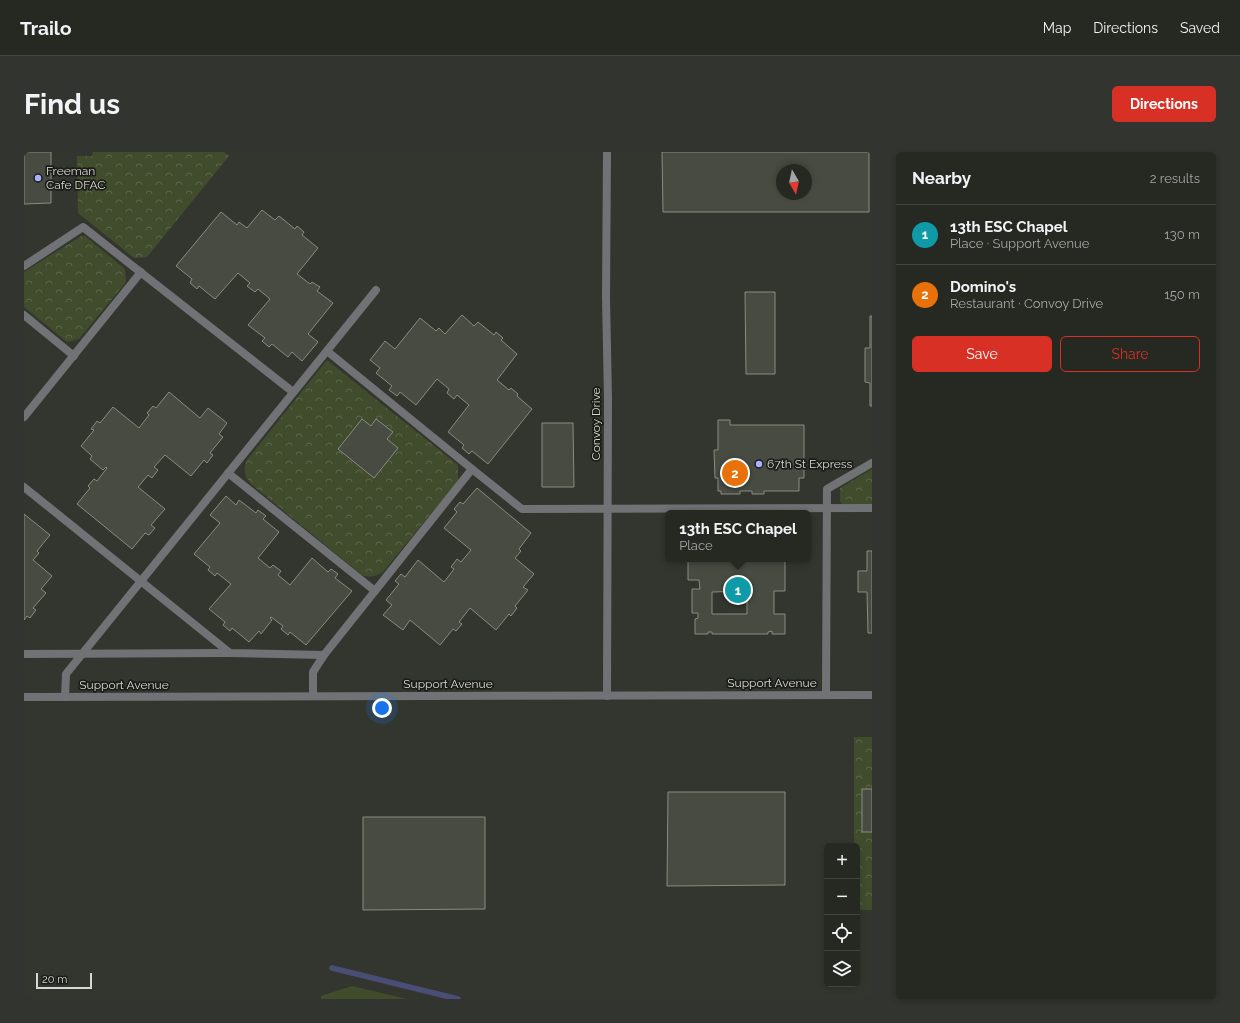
<!DOCTYPE html>
<meta charset="utf-8">
<style>
body{margin:0;font-family:Raleway,sans-serif;background:#32342f;color:#f1f3f6}
.controls{position:absolute;right:12px;bottom:12px;display:grid;overflow:hidden;border-radius:6px;box-shadow:0 2px 6px #0003}
.controls button{width:36px;height:36px;display:grid;place-items:center;padding:0;border:0;border-bottom:1px solid #424440;background:#262822;color:#f1f3f6;font:20px sans-serif}
.compass{position:absolute;left:752px;top:12px;width:36px;height:36px;border-radius:50%;background:#262822;box-shadow:0 2px 6px #0003;rotate:171deg}
.scale{position:absolute;left:12px;bottom:10px;width:56px;box-sizing:border-box;padding-left:4px;border:2px solid #d6d8d2;border-top:0;font-size:11px;line-height:14px;white-space:nowrap;color:#d6d8d2;-webkit-text-stroke:3px #1c1d19;paint-order:stroke}
.you{position:absolute;left:358px;top:556px;width:14px;height:14px;margin:-10px;border:3px solid #fff;border-radius:50%;background:#1a73e8;box-shadow:0 0 0 6px #1a73e833}
.badge{display:grid;place-items:center;width:26px;height:26px;border-radius:50%;background:#d93025;color:#fff;font-size:13px;font-weight:700}
.pin{position:absolute;translate:-50% -50%;border:2px solid #fff;box-shadow:0 1px 4px #0006}
.popup{position:absolute;left:641px;top:358px;width:146px;height:52px;box-sizing:border-box;display:grid;place-content:center;border-radius:6px;background:#262822;filter:drop-shadow(0 1px 3px #0005);font-size:13px;white-space:nowrap;color:#a4a6a5}
.popup b{font-size:15px;color:#f1f3f6}
.popup::after{content:'';position:absolute;left:50%;top:100%;margin-left:-8px;border:8px solid transparent;border-top-color:#262822}
.list{margin:0;padding:0;list-style:none}
h2{display:flex;justify-content:space-between;align-items:center;height:52px;margin:0;padding:0 16px;font-size:17px}
h2 small{font-size:13px;font-weight:400;color:#a4a6a5}
.list li{display:grid;grid-template-columns:26px 1fr auto;gap:12px;align-items:center;box-sizing:border-box;height:60px;padding:0 16px;border-top:1px solid #424440}
.list b{display:block;font-size:15px;white-space:nowrap}
.list p{margin:0;font-size:13px;white-space:nowrap;color:#a4a6a5}
.list em{font-size:13px;font-style:normal;color:#a4a6a5}
.actions{display:flex;gap:8px;padding:12px 16px}
.actions a{flex:1;padding:9px 0;border:1px solid #d93025;border-radius:6px;text-align:center;font-size:14px;color:#d93025}
.actions .main{background:#d93025;color:#fff}
.icon{flex:none;width:22px;height:22px;fill:none;stroke:currentColor;stroke-width:2;stroke-linecap:round;stroke-linejoin:round}
.map{position:relative;flex:none;width:848px;height:847px;overflow:hidden;border-radius:6px}
header{display:flex;align-items:center;gap:24px;box-sizing:border-box;height:56px;padding:0 20px;background:#262822;border-bottom:1px solid #424440}
header strong{font-size:19px}
nav{display:flex;gap:22px;margin-inline-start:auto;font-size:14px}
.intro{display:flex;align-items:center;justify-content:space-between;box-sizing:border-box;height:96px;padding:0 24px}
h1{margin:0;font-size:28px}
.button{padding:10px 18px;border-radius:6px;background:#d93025;color:#fff;font-size:14px;font-weight:700}
main{display:flex;gap:24px;padding:0 24px}
aside{flex:1;background:#262822;border-radius:6px;box-shadow:0 2px 6px #0003}
.map>svg:first-child{display:block}
.grass{fill:#414c2d}
.park{fill:url(#park-crowns)}
.lines{fill:none;stroke-linecap:round;stroke-linejoin:round}
.stream{stroke:#4a4e77;stroke-width:5.5}
.building{fill:#474b42;stroke:#888c82;fill-rule:evenodd}
.pedestrian{stroke:#717276;stroke-width:8}
.minor{stroke:#717276;stroke-width:8}
.tertiary{stroke:#717276;stroke-width:8}
.poi-dot{fill:#a9b0fc;stroke:#1c1d19;stroke-width:1.5}
.labels{text-anchor:middle;dominant-baseline:central;stroke-width:3.5;stroke-linejoin:round;paint-order:stroke}
.poi-label{font-size:12px;fill:#d6d8d2;stroke:#1c1d19;text-anchor:start}
.street-label{font-size:12px;fill:#d6d8d2;stroke:#1c1d19}
</style>
<header>
<strong>Trailo</strong>
<nav><a>Map</a><a>Directions</a><a>Saved</a></nav>
</header>
<div class="intro"><h1>Find us</h1><a class="button">Directions</a></div>
<main>
<div class="map">
<svg width="848" height="847" viewBox="0 0 848 847">
<defs>
<pattern id="park-crowns" width="20" height="18" patternUnits="userSpaceOnUse"><rect width="20" height="18" fill="#414c2d"/><path d="M2 6a3 3 0 1 1 6 0M12 15a3 3 0 1 1 6 0" fill="none" stroke="#5c654b"/></pattern>
</defs>
<rect width="100%" height="100%" fill="#33362e"/>
<path class="grass" d="M328 834 383 847H297V844Z"/>
<g class="park">
<path d="M69 0H200L205 4 123 105 110 106 54 61 53 4H68Z"/>
<path d="M57 84H61L101 117 102 130 55 187 43 190 0 155V120Z"/>
<path d="M303 208 434 313V329L358 421C351 424 346 426 338 423L227 332C220 324 219 318 223 308Z"/>
<path d="M848 317V352H818L816 349V336Z"/>
<path d="M830 585H848V758H833V694H830Z"/>
</g>
<g class="lines">
<path class="stream" d="M308 816 434 847"/>
</g>
<g class="building">
<path d="M0 0H27V51L0 52Z"/>
<path d="M638 0H845V60H639ZM758 18H782V42H758Z"/>
<path d="M238 58 251 68 255 64 271 77 273 74 280 80 278 83 294 96 273 122 286 132 288 130 296 135 293 139 309 151 284 182 294 190 278 209 268 200 264 205 248 192 245 195 238 189 241 186 224 173 246 147 234 137 231 140 223 134 226 131 214 121 191 147 175 134 173 137 166 131 168 127 152 114 197 60 213 73 215 70 223 76Z"/>
<path d="M721 140H751V222H722Z"/>
<path d="M438 163 450 174 454 170 470 183 472 180 479 186 477 188 493 202 473 228 485 238 487 236 494 242 493 244 508 257 464 312 448 299 445 302 438 296 440 293 424 280 445 253 433 243 430 247 423 241 425 237 413 227 392 253 376 240 373 244 365 238 368 234 352 221 356 216 346 208 361 189 371 197 396 166 412 179 415 176 421 182Z"/>
<path d="M846 164H848V254H846V231L841 230V196H846Z"/>
<path d="M145 240 176 266 184 256 203 271 195 282 199 285 186 301 189 303 183 311 180 308 167 324 141 303 130 315 134 318 128 326 124 323 114 335 141 357 127 373 131 376 125 383 121 381 108 397 53 352 66 336 64 334 70 327 73 329 83 316 82 315 79 318 66 307 68 304 57 294 70 278 67 277 73 269 76 271 89 255 115 276 125 263 123 261 129 254 132 256Z"/>
<path d="M338 267 347 274 352 267 369 280 363 287 374 296 350 326 314 297Z"/>
<path d="M694 268H706V273H780V326H775V339H740V342H728V339H716V342H697V339H694V326H691L690 298H694Z"/>
<path d="M518 271H549L550 335H518Z"/>
<path d="M453 336 507 381 495 397 497 399 491 406 510 422 499 435 504 438 491 454 493 456 487 464 485 462 472 478 446 456 435 470 438 472 432 479 429 477 416 493 386 468 379 478 359 463 368 453 362 448 375 432 371 429 377 422 381 425 394 408 420 430 430 417 427 415 433 407 437 410 447 398 420 376 433 360 430 357 436 350 439 352Z"/>
<path d="M202 344 212 353 215 348 232 361 234 358 242 364 239 367 255 380 234 406 246 416 249 413 257 419 254 423 266 433 288 406 304 420 307 417 314 422 311 426 328 439 282 493 266 480 264 483 257 477 259 474 247 465 246 466 248 468 237 482 235 479 225 490 208 476 206 479 199 473 201 470 185 457 207 432 193 421 191 424 184 418 186 415 170 402 196 371 186 363Z"/>
<path d="M0 362 26 383 13 399 15 401 9 408 28 424 17 437 22 441 9 456 12 458 6 466 3 464 0 468Z"/>
<path d="M843 399H848V481H844L843 440H834V419H843Z"/>
<path d="M664 407H761V439H750V462H761V482H748V479L744 480V482H688V480H684V482H671V467L674 466V461H668V437H676L675 428H664ZM723 439V462H688V440Z"/>
<rect x="838" y="637" width="10" height="43"/>
<path d="M644 640H761V733L643 734Z"/>
<path d="M339 665H461V757L339 758Z"/>
</g>
<g class="lines">
<g class="pedestrian">
<path d="M0 114 59 75 269 240"/>
<path d="M0 163 50 204"/>
<path d="M0 265 117 120"/>
<path d="M448 317 498 357 848 356"/>
<path d="M204 321 351 439"/>
<path d="M0 335 206 501 300 503 448 317 303 199"/>
<path d="M0 502 206 501"/>
<path d="M802 543 803 337 848 311"/>
<path d="M289 544V520L300 503"/>
<path d="M41 545 42 522 352 138"/>
</g>
<path class="minor" d="M583 544 584 247 582 145 583 0"/>
<path class="tertiary" d="M0 545 848 543"/>
</g>
<g class="poi-dot">
<circle cx="14" cy="26" r="4"/>
<circle cx="735" cy="312" r="4"/>
</g>
<g class="labels">
<g class="poi-label">
<text x="22" y="19">Freeman<tspan x="22" dy="14">Cafe DFAC</tspan></text>
<text x="743" y="312">67th St Express</text>
</g>
<g class="street-label">
<text transform="translate(572 272) rotate(-90)">Convoy Drive</text>
<text x="748" y="531">Support Avenue</text>
<text x="424" y="532">Support Avenue</text>
<text x="100" y="533">Support Avenue</text>
</g>
</g>
</svg>
<div class="controls">
<button>+</button>
<button>−</button>
<button><svg class="icon" aria-label="locate" viewBox="0 0 24 24"><circle cx="12" cy="12" r="6"/><path d="M12 2v4M12 18v4M2 12h4M18 12h4"/></svg></button>
<button><svg class="icon" aria-label="layers" viewBox="0 0 24 24"><path d="M12 4l9 5-9 5-9-5zM3 14l9 5 9-5"/></svg></button>
</div>
<svg class="compass" viewBox="-18 -18 36 36"><path d="M0-13l5 13h-10z" fill="#e53935"/><path d="M0 13l5-13h-10z" fill="#a4a6a5"/></svg>
<div class="scale">20 m</div>
<div class="you"></div>
<div class="pin badge" style="left:714px;top:438px;background:#0f9aa8">1</div>
<div class="popup"><b>13th ESC Chapel</b>Place</div>
<div class="pin badge" style="left:711px;top:321px;background:#e8710a">2</div>
</div>
<aside>
<h2>Nearby<small>2 results</small></h2>
<ul class="list">
<li><span class="badge" style="background:#0f9aa8">1</span><div><b>13th ESC Chapel</b><p>Place · Support Avenue</p></div><em>130 m</em></li>
<li><span class="badge" style="background:#e8710a">2</span><div><b>Domino's</b><p>Restaurant · Convoy Drive</p></div><em>150 m</em></li>
</ul>
<div class="actions"><a class="main">Save</a><a>Share</a></div>
</aside>
</main>
